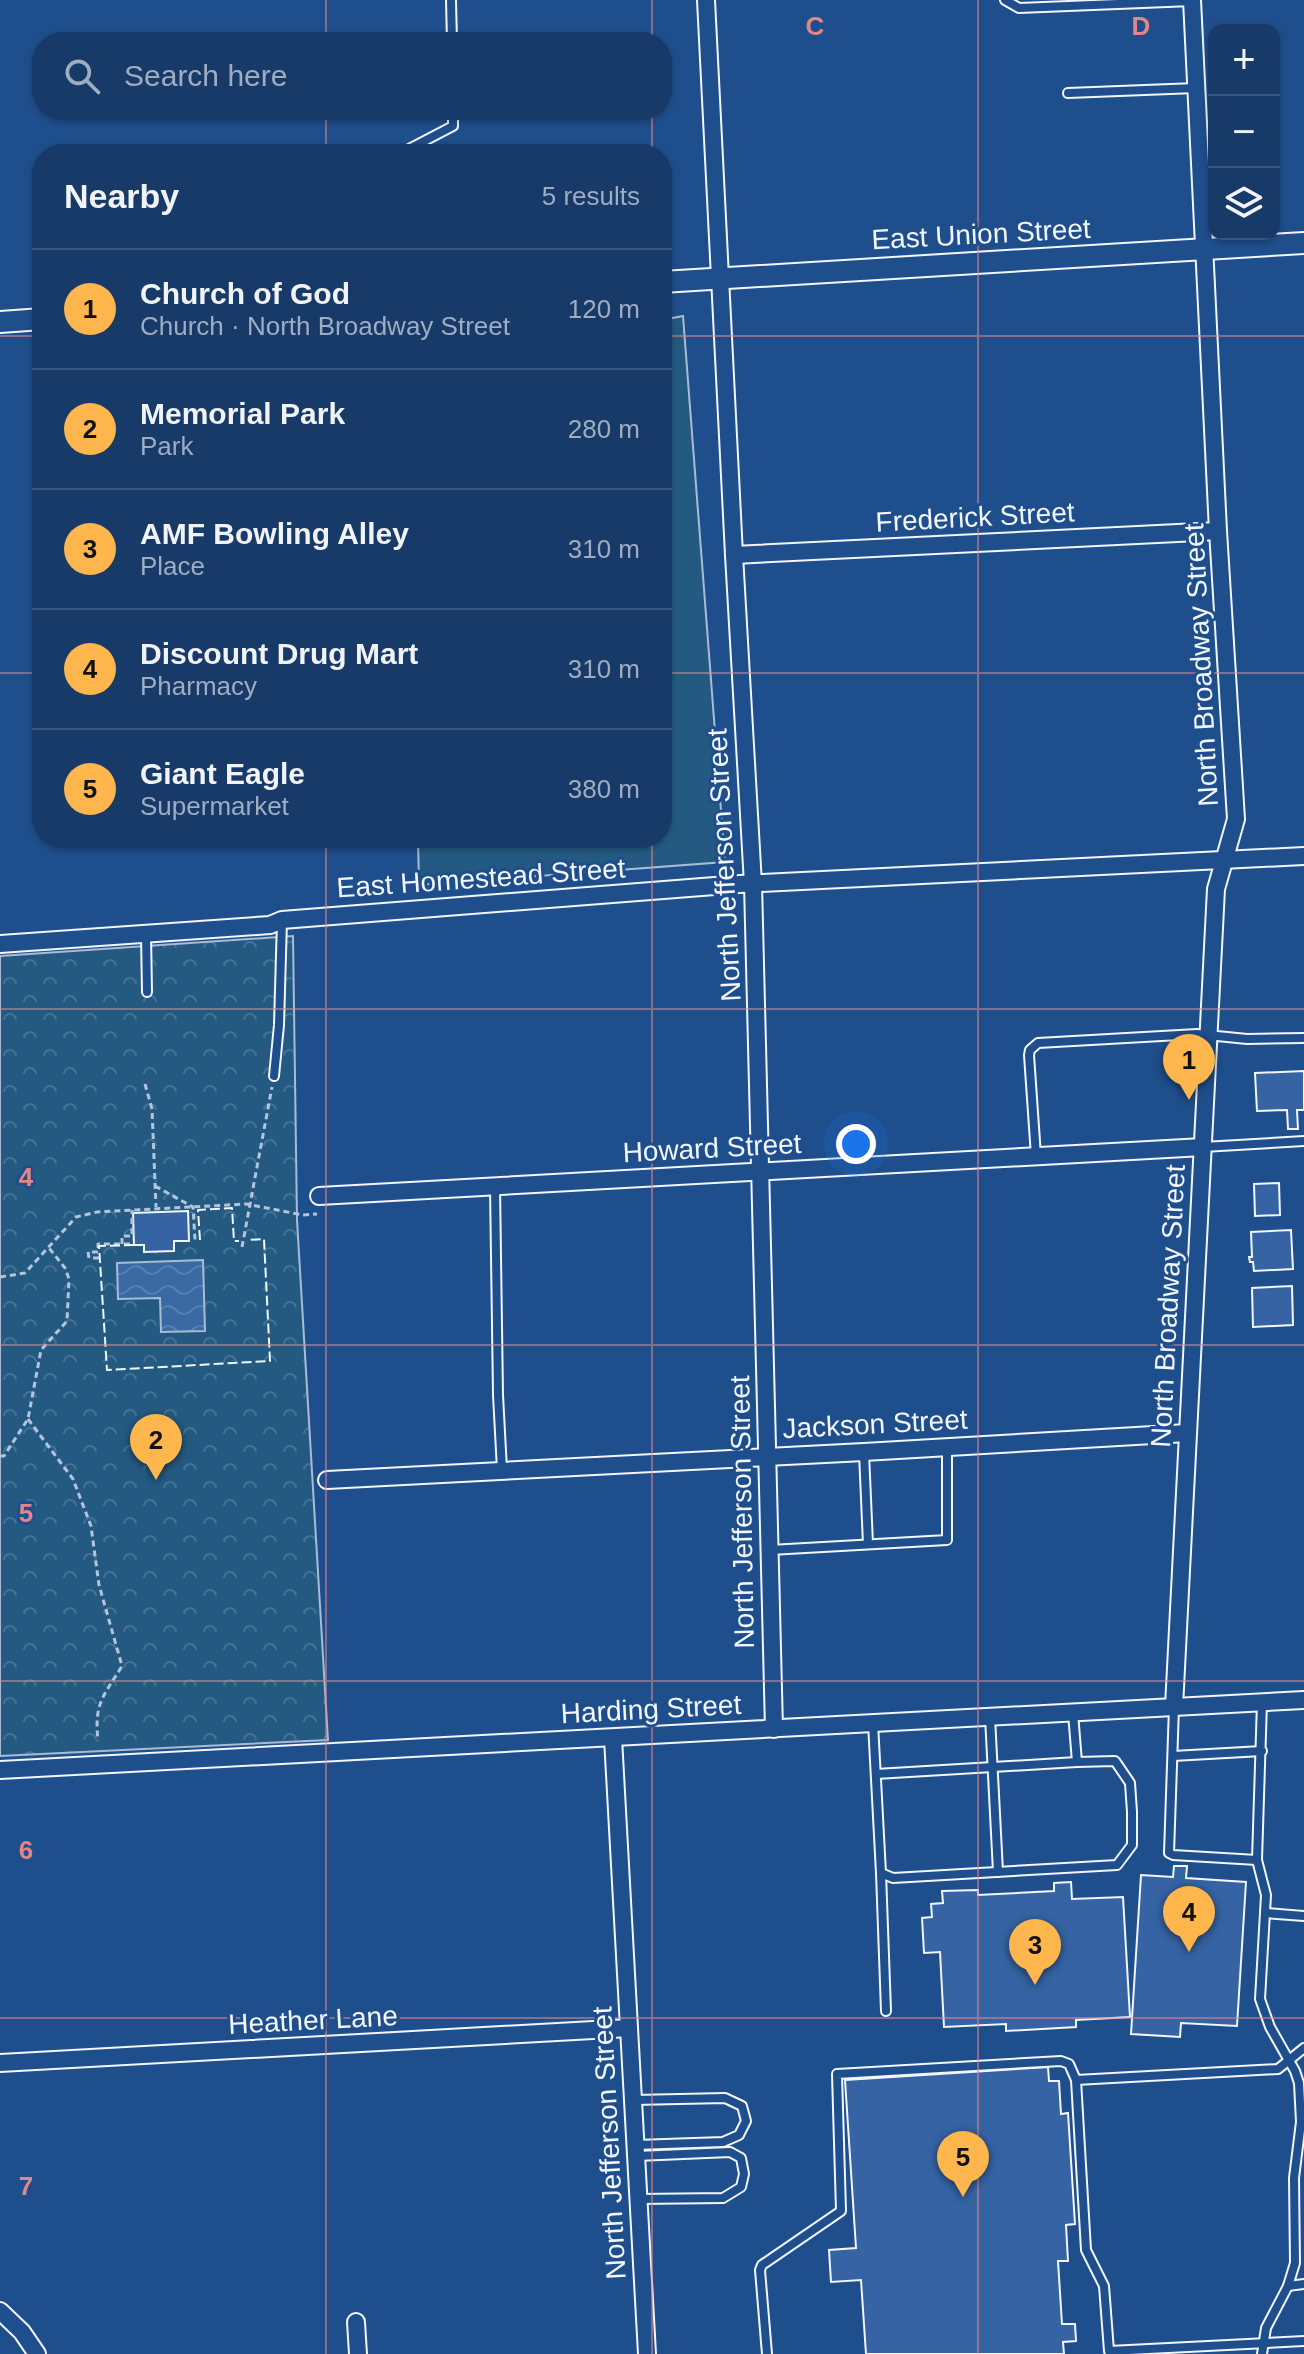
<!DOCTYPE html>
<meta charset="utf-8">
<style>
body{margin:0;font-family:Arial,sans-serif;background:#244571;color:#f1f3f6}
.controls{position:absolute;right:24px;top:24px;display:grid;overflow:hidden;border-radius:16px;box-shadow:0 2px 6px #0004}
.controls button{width:72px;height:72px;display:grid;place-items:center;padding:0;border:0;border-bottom:2px solid #36547d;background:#173a69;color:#f1f3f6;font:40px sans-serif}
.you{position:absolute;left:856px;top:1144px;width:28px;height:28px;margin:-20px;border:6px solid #fff;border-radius:50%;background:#1a73e8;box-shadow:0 0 0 12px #1a73e833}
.badge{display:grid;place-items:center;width:52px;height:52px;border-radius:50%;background:#ffb74d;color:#111;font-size:26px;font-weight:700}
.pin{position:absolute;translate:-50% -66px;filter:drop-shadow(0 2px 4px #0008)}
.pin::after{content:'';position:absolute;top:42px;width:28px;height:24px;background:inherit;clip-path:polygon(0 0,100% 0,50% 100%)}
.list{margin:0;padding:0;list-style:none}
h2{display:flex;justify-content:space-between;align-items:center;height:104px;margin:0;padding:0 32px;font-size:34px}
h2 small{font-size:26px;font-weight:400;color:#9eadc0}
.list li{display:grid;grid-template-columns:52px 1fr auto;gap:24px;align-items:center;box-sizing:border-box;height:120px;padding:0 32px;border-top:2px solid #36547d}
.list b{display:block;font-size:30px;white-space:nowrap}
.list p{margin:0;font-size:26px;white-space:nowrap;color:#9eadc0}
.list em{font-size:26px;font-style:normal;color:#9eadc0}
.icon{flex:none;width:44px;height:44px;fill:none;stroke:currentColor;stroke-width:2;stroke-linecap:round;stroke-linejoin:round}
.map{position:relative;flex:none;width:1304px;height:2354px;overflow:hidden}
.search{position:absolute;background:#173a69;box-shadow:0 2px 6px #0004;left:32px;top:32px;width:640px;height:88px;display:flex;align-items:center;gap:20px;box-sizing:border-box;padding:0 28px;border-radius:32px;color:#9eadc0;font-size:30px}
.panel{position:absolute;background:#173a69;box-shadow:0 2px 6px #0004;left:32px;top:144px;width:640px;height:704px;border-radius:32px}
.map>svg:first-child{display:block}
.green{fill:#245a82;stroke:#a8bbd7;stroke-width:2}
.park{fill:url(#park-crowns);stroke:#a8bbd7;stroke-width:2}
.water{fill:url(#water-waves);stroke:#a8bbd7;stroke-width:2}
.building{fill:#3563a3;stroke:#f2f6ff;stroke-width:2}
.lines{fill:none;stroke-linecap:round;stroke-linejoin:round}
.service-casing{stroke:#f2f6ff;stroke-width:12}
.minor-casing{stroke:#f2f6ff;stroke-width:20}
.tertiary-casing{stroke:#f2f6ff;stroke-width:24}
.path{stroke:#b3c4dc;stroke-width:3;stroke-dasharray:6 4;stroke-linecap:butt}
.service{stroke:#1f4e8c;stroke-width:8}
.minor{stroke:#1f4e8c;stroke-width:16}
.tertiary{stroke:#1f4e8c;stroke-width:20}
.fence{stroke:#f2f6ff;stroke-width:2;stroke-dasharray:10 4;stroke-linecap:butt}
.grid{fill:none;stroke:#e38589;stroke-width:2;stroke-opacity:0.55}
.labels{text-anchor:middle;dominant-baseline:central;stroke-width:6;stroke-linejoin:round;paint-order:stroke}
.street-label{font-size:28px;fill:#f2f6ff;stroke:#1f4e8c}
.grid-label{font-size:26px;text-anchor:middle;font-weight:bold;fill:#e38589;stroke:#1f4e8c;stroke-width:6;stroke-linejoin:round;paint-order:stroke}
</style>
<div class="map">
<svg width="1304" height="2354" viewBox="0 0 1304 2354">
<defs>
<pattern id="park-crowns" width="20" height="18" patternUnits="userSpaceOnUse" patternTransform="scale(2)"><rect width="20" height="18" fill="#245a82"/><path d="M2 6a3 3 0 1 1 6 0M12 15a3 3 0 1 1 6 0" fill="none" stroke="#447295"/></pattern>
<pattern id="water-waves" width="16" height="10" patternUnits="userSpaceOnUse" patternTransform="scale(2)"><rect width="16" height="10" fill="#3b69a3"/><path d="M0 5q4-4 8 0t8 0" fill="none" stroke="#587fb1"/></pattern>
</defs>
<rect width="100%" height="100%" fill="#1f4e8c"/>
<path class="green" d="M683 316 725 862 419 885 418 838H662V320Z"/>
<path class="park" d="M293 936 297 1220 328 1740 0 1756V956Z"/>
<path class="water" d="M203 1260 205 1331 161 1332 160 1298 118 1299 117 1263Z"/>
<g class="building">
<path d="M1304 1071V1110H1297L1298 1129H1288L1287 1110 1257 1111 1255 1073Z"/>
<path d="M1279 1183 1280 1215 1255 1216 1254 1184Z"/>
<path d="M188 1211 189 1241H174V1251L144 1252V1245H134L133 1213Z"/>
<path d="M1291 1230 1293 1269 1254 1271 1253 1262H1250L1249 1257H1252L1251 1232Z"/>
<path d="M1292 1286 1293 1325 1253 1327 1252 1288Z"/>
<path d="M1174 1866H1187L1186 1878 1246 1882 1237 2026 1181 2023 1180 2037 1131 2034 1141 1875 1173 1877Z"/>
<path d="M1071 1882 1072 1899 1123 1897 1130 2017 1076 2020V2027L1006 2031V2024L944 2027 940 1952 924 1953 922 1918 932 1917 931 1904 943 1903 942 1891 978 1890V1895L1054 1891V1883Z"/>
<path d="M1048 2067 1049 2081H1059L1061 2114 1068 2113 1075 2224 1066 2225 1068 2261H1058L1062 2324H1075L1076 2341 1063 2342 1064 2354H866L861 2280 831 2282 829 2250 856 2248 845 2080Z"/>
</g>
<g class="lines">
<defs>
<g id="service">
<path d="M451 0 452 42"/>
<path d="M1005 0 1019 8 1192 1"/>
<path d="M1068 93 1196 88"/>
<path d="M352 154 407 150 453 126V110"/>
<path d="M146 934 147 992"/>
<path d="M274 1076 279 1025 282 920"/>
<path d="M1203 1147 1304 1141"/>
<path d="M1036 1156 1029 1055 1030 1050 1038 1043 1197 1034 1247 1039 1304 1038"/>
<path d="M495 1187 498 1395 502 1470"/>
<path d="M864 1453 868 1544"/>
<path d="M770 1550 947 1540V1447"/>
<path d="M1174 1707 1169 1853 1173 1855 1257 1860"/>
<path d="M990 1717 998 1872"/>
<path d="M873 1723 881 1873 893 1878 1117 1865 1132 1845V1812L1130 1783 1115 1761 1077 1762 1073 1713"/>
<path d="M1173 1756 1262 1751"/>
<path d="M876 1774 1077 1762"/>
<path d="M881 1873 886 2011"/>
<path d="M1265 1913 1304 1916"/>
<path d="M1076 2080 1086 2250 1104 2286 1109 2351 1304 2341"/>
<path d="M634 2100 725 2098 742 2106 746 2121 739 2135 723 2142 636 2145"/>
<path d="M637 2156 730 2152 741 2158 744 2174 741 2187 723 2198 638 2199"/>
<path d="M1288 2286 1304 2284"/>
<path d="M767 2354 760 2270 762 2265 841 2211 837 2074 1061 2061 1069 2064 1076 2080 1278 2069 1304 2048"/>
<path d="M1262 2354 1266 2328 1288 2286 1295 2263 1294 2178 1301 2122 1299 2083 1295 2071 1270 2027 1260 1999 1266 1895 1257 1860 1262 1702"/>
</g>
<g id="minor">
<path d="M706 0 734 555 753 884 774 1729"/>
<path d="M734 555 1218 531"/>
<path d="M0 944 270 925 282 920 740 884 1304 856"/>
<path d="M319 1196 1203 1147"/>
<path d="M327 1480 864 1452 1187 1433"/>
<path d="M1174 1707 1216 889 1236 819 1218 531 1192 0"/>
<path d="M613 1738 647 2354"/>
<path d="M0 1770 1304 1700"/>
<path d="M0 2063 629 2028"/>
<path d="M0 2311 22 2332 37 2354"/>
<path d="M356 2322 358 2354"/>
</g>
<g id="tertiary">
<path d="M662 282 1304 243"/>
<path d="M0 322 42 319"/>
</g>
</defs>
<use href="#service" class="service-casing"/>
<use href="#minor" class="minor-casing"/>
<use href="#tertiary" class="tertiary-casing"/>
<g class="path">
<path d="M145 1084 152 1109 156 1207"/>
<path d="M155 1186 193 1207 195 1240"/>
<path d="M122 1244V1236H132V1210"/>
<path d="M242 1247 272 1087"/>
<path d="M99 1258H89L88 1252H98V1244H132"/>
<path d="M0 1277 25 1273 76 1217 97 1212 246 1204 303 1215 317 1214"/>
<path d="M28 1419 73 1479 91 1526 99 1585 122 1666C103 1697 94 1703 98 1741"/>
<path d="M0 1456H4L28 1419 41 1350 67 1321 69 1279 65 1268 49 1248"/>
</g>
<use href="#service" class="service"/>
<use href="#minor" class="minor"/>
<use href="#tertiary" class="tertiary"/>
<g class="fence">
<path d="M200 1240 198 1210 232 1208 234 1241H239"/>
<path d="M134 1245 99 1246 107 1370 270 1361 264 1239 248 1240"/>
</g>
</g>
<path class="grid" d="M326 0V42M652 0V42M978 0V2354M326 110V154M652 110V154M0 336H42M662 336H1304M0 673H42M662 673H1304M326 838V2354M652 838V2354M0 1009H1304M0 1345H1304M0 1681H1304M0 2018H1304"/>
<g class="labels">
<g class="street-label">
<text transform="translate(981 234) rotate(-3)">East Union Street</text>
<text transform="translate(975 517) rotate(-3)">Frederick Street</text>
<text transform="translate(1201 665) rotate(-93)">North Broadway Street</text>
<text transform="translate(724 865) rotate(-93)">North Jefferson Street</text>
<text transform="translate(481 878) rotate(-4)">East Homestead Street</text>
<text transform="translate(712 1148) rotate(-3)">Howard Street</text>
<text transform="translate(1168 1306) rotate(-87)">North Broadway Street</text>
<text transform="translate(875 1424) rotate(-3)">Jackson Street</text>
<text transform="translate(742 1512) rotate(-91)">North Jefferson Street</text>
<text transform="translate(651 1709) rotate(-3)">Harding Street</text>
<text transform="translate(313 2020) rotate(-3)">Heather Lane</text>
<text transform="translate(609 2143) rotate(-93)">North Jefferson Street</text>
</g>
</g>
<g class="grid-label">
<text x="815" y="35">C</text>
<text x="1141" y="35">D</text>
<text x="26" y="1186">4</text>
<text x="26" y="1522">5</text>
<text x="26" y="1859">6</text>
<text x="26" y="2195">7</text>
</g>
</svg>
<div class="controls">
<button>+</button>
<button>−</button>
<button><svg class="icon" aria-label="layers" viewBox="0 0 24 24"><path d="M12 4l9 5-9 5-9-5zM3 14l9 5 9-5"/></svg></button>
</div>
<div class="you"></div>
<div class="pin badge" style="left:1189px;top:1100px">1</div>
<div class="pin badge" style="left:156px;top:1480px">2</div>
<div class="pin badge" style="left:1035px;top:1985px">3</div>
<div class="pin badge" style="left:1189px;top:1952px">4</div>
<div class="pin badge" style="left:963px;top:2197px">5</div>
<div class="search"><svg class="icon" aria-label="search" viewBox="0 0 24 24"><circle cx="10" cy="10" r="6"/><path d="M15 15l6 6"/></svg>Search here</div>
<section class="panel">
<h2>Nearby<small>5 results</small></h2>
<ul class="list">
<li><span class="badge">1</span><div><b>Church of God</b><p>Church · North Broadway Street</p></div><em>120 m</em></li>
<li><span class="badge">2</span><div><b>Memorial Park</b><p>Park</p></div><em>280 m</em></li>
<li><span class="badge">3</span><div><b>AMF Bowling Alley</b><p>Place</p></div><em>310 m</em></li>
<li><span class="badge">4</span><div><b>Discount Drug Mart</b><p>Pharmacy</p></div><em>310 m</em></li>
<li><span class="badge">5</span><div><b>Giant Eagle</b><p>Supermarket</p></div><em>380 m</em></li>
</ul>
</section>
</div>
